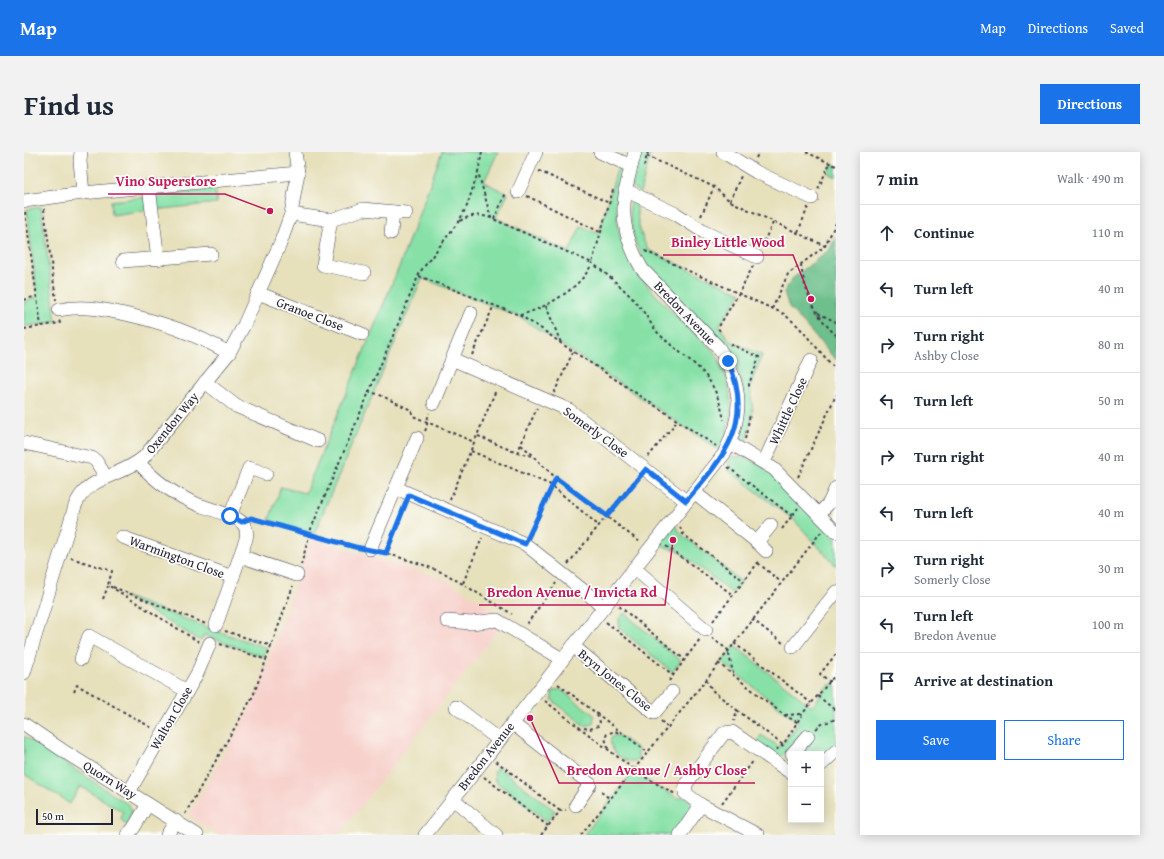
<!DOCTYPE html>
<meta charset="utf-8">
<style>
body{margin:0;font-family:"Gentium Book Plus",serif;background:#f2f2f3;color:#1f2937}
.controls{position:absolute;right:12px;bottom:12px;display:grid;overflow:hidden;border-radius:0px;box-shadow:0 2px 10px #0003}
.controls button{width:36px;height:36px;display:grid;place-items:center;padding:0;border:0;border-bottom:1px solid #e0e1e3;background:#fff;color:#1f2937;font:20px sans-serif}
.scale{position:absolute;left:12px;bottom:10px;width:77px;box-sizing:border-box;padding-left:4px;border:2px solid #22223b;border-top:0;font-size:11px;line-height:14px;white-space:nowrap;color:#22223b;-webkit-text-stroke:3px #fdfcf7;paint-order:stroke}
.stop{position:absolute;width:12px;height:12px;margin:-9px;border:3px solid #1a73e8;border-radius:50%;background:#fff}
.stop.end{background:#1a73e8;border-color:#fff;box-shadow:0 1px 4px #0008}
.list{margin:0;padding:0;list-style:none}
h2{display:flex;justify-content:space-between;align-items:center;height:52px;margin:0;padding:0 16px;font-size:17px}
h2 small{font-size:13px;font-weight:400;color:#747a83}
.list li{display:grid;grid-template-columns:26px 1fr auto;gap:12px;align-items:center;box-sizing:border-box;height:56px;padding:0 16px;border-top:1px solid #e0e1e3}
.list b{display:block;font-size:15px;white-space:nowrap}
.list p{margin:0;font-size:13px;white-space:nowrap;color:#747a83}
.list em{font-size:13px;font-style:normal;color:#747a83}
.actions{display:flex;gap:8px;padding:12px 16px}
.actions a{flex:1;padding:9px 0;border:1px solid #1a73e8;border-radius:0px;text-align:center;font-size:14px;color:#1a73e8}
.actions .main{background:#1a73e8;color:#fff}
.icon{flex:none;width:22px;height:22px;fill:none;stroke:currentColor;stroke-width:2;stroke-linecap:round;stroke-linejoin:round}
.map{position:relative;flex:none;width:812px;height:683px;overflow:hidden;border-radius:0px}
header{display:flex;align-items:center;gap:24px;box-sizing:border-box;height:56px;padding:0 20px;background:#1a73e8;color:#fff}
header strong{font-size:19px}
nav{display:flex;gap:22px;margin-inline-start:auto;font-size:14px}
.intro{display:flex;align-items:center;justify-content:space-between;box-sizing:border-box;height:96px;padding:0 24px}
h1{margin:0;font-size:28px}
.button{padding:10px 18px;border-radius:0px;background:#1a73e8;color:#fff;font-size:14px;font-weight:700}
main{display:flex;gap:24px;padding:0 24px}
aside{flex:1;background:#fff;border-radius:0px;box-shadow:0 2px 10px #0003}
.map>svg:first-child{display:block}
.built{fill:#f7d0cb}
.green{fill:#87e1a7;stroke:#548271}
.forest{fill:#6dbf8c;stroke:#487064}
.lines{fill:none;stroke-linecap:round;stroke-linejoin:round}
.minor-casing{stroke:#3f3e4e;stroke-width:14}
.path{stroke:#3f3e4e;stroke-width:2;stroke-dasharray:3 3;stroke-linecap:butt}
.minor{stroke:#fff;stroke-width:13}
.route{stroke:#1a73e8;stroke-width:5}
.labels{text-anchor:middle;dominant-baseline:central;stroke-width:3.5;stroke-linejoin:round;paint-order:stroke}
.street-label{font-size:13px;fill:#22223b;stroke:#fdfcf7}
.leader{fill:none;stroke:#c2185b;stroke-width:1.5}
.callout-dot{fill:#c2185b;stroke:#fdfcf7;stroke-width:1.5}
.callout-label{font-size:14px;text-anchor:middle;font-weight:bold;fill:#c2185b;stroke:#fdfcf7;stroke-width:3.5;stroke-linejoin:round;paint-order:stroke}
</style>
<header>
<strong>Map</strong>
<nav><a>Map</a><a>Directions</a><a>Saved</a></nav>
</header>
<div class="intro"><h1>Find us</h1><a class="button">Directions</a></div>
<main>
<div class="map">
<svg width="812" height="683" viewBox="0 0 812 683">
<rect width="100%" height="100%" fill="#fdfcf7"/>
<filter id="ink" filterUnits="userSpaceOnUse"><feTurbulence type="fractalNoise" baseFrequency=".025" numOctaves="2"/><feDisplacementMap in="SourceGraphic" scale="8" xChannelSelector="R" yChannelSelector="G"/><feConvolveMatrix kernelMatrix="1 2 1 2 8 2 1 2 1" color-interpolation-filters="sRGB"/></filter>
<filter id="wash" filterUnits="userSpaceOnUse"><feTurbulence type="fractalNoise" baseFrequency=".012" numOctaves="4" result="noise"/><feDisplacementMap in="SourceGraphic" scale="16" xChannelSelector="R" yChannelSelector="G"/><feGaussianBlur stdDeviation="0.9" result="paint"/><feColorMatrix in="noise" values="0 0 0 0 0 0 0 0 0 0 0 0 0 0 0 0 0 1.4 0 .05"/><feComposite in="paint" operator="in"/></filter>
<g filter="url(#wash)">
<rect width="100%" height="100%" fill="#e6e0bb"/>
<path class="built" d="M287 386 420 427 483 466 315 683H195L165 664 232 545Z"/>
<g class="green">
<path d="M418 0H474L460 30 484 42 472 66 545 100 557 74 575 82 593 17 598 19C595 34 592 50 593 65 594 120 656 165 691 201 710 233 712 266 695 298L496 165 398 126 290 382 245 368 257 335 281 341 375 115Z"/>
<path d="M618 0H627L616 41 608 35Z"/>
<path d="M808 12 812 13V25L804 21Z"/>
<path d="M191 37 193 51 130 58 128 44Z"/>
<path d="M122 45 123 58 88 63 87 49Z"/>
<path d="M608 50H613C612 67 616 83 624 98L717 141 695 174 706 189 738 203 726 234 729 259 723 290 718 287 717 284C721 259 723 234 710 210 705 201 694 193 687 186 656 152 612 118 607 70 606 63 604 56 608 50Z"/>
<path d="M17 55 32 170 0 174V150L13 145 3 57Z"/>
<path d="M708 305 724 306 750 322 812 387V414L770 368 704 318 705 309Z"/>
<path d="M651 372 657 382 718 430 708 441 653 398 635 394Z"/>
<path d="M100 444 190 478 243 496 239 505 180 483 177 489Z"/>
<path d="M600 461 657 509 648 520 595 476V466Z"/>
<path d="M711 494 788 555 804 533 812 532V592L797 606V602H773L781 581 757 605 750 604 732 592 737 583 756 595 775 571 698 510Z"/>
<path d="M536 537 570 563 569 572 561 574 528 548V540Z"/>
<path d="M591 583 596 584 614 597V607C603 615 583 598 587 586Z"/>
<path d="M0 584 105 653 108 659 102 673 97 667 99 660 56 634 46 652 0 622Z"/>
<path d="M474 615 531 659 523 669 471 629 470 620Z"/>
<path d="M610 621 653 646 661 645 673 653 651 683H560L606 624Z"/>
</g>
<path class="forest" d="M812 84V208L765 155 760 140 768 127 806 97Z"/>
</g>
<g filter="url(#ink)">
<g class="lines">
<defs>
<g id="minor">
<path d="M57 0 56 9 59 41"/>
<path d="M576 0 607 14"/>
<path d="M699 0 732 20 788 46"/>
<path d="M125 35 134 107"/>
<path d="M601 38 652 62 680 80 733 105"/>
<path d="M494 40 512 0"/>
<path d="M0 49 59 41 274 21"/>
<path d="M267 62 307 68 339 57 382 61"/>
<path d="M307 68 299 113 340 121"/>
<path d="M367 81 369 60"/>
<path d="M99 109 187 102"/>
<path d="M234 141 338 182"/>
<path d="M35 158C58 153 78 157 101 162 141 171 169 181 205 201"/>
<path d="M428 207 545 258 662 349"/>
<path d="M181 230 212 254 294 289"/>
<path d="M410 251 447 161"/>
<path d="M0 291 68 306 72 309 82 325"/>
<path d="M706 291 750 317 812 380"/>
<path d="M114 310C131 329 150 343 175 353 187 357 200 361 213 367 221 371 224 378 222 387L192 473"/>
<path d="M740 310 787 208"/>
<path d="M372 336 501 392 580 455"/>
<path d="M670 340 733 390 747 373"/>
<path d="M795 362 805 351 812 336"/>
<path d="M206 364 225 316 242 322"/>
<path d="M98 385 209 425"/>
<path d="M733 390 742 399"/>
<path d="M346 397 393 286"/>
<path d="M216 404 273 423"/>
<path d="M610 416 682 478"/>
<path d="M423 469 447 471 473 468 538 507"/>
<path d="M549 494 630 561 648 540"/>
<path d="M769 495 812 440"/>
<path d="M57 507 65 484 163 539"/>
<path d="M0 521 51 354C63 323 98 325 120 305L205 201 220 173 256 92 267 62 274 21 271 0"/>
<path d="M432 555 475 588"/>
<path d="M488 571 566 632 552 653"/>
<path d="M0 572 41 600 173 683"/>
<path d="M768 602 784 584"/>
<path d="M797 613 812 599"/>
<path d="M105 640 173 522 186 491"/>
<path d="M429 647 472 683"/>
<path d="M103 683 109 677 124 652"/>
<path d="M143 683 152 669"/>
<path d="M401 683 700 302C720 263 719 232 694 195L618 117C592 72 598 47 611 0"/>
<path d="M656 683 677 653"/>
<path d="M734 683 677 653 661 641 662 632 700 581 708 580 767 621"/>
</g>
</defs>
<use href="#minor" class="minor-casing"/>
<g class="path">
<path d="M458 0 454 20 467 66 568 111 589 38"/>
<path d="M782 0 812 14"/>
<path d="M623 4 690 35 706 49 801 94"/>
<path d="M732 6 735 0"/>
<path d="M620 14 624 0"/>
<path d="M515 19 585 51"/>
<path d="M794 37 806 11"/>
<path d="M503 44 576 80"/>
<path d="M706 49 717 24"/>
<path d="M20 57 32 148"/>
<path d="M1 60 17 174"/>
<path d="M677 64 690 35"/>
<path d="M470 67 482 41"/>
<path d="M436 69C446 63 455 62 467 66"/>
<path d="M774 80 784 55"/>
<path d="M737 95 750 69"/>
<path d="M621 99 760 162 774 174 812 218"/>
<path d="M777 113C780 139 792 165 812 183"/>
<path d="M395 124 495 163 515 175 538 192 692 294"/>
<path d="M0 148 12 144"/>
<path d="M522 154 537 191"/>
<path d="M748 157 764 122 801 94 812 71"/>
<path d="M794 161 812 170"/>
<path d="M496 163C520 157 558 136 568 111 585 124 601 137 615 154 622 162 627 173 634 181 669 215 689 215 700 268"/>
<path d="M0 177 36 171 35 168"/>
<path d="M696 179 694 176 715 141 729 114"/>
<path d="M706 192 735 205 725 232V236"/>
<path d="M448 203 470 153"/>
<path d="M344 240 354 242 387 258 389 264 450 290"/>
<path d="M530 241 549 200"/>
<path d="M724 273 726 262"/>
<path d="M401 279C404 273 403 266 405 261"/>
<path d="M454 284 493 301 509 304 532 326 616 390"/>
<path d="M721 287 723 278"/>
<path d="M497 293 509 303"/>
<path d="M447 299 527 333 574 373"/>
<path d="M493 301 513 256"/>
<path d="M624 305 654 268"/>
<path d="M704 315 768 364"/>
<path d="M774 325 812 243"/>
<path d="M426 348 472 238"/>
<path d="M230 367 336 396"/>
<path d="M656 375 659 382 720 429"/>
<path d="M758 377 774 356"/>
<path d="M506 383 532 326"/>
<path d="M642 394 709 443"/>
<path d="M358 400 397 412 422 422 488 462"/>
<path d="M362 401 382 351"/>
<path d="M47 406 88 419 84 433 175 490"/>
<path d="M734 411 757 430"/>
<path d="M544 412 614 325"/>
<path d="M277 413 287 377 396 120 435 69 443 54 454 20"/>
<path d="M439 431 458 386"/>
<path d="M89 435 182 472"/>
<path d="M79 447 84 434"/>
<path d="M595 454 661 508"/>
<path d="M728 467 759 491"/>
<path d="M689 469 736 408"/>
<path d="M582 470 649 523"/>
<path d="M503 472 532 431"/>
<path d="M201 479 248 494"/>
<path d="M688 486 704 498 709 521"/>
<path d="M710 491 787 551"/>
<path d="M196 492 243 508"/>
<path d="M812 502 796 522 805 529H812"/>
<path d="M694 511 760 563 775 571"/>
<path d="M682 528 689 539 713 558 710 569"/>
<path d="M645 529 676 487"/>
<path d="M534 532 622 599"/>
<path d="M50 540 53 533 128 576"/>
<path d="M794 544 812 559"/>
<path d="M521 549 616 622 651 642"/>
<path d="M713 558 759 593"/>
<path d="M761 563 778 562"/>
<path d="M637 569 643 575"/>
<path d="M560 576 566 577 574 574 576 570 573 563"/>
<path d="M792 577 798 572 812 567"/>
<path d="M584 596 581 586 583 582 591 579 595 581"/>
<path d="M752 598 759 593 779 561 812 522"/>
<path d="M472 609 536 659"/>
<path d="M460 625 524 674"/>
<path d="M577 640 585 646"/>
<path d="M698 651 730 608"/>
<path d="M161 662 229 544 269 434"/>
<path d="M517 683 536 659 542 658"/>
<path d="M557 683 682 528 797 380"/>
</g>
<use href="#minor" class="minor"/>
</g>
</g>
<g class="lines" filter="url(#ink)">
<path class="route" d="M206 364 218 370 227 366 331 395 362 401 385 343 501 392 532 326 583 364 622 317 662 349C701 304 731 270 704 209"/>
</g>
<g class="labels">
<g class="street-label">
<text transform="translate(661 161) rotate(46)">Bredon Avenue</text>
<text transform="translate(286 162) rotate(21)">Granoe Close</text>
<text transform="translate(764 259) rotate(-65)">Whittle Close</text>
<text transform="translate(148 271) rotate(-51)">Oxendon Way</text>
<text transform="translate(572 280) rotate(36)">Somerly Close</text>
<text transform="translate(153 405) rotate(20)">Warmington Close</text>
<text transform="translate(591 528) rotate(39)">Bryn Jones Close</text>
<text transform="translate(147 566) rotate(-60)">Walton Close</text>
<text transform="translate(462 604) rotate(-52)">Bredon Avenue</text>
<text transform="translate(86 628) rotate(32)">Quorn Way</text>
</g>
</g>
<path class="leader" d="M246 59L201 42H84M787 147L769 103H639M649 388L641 453H455M506 566L535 631H731"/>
<g class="callout-dot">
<circle cx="246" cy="59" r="4"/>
<circle cx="787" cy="147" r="4"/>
<circle cx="649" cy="388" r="4"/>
<circle cx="506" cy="566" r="4"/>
</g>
<g class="callout-label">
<text x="142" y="34">Vino Superstore</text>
<text x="704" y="95">Binley Little Wood</text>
<text x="548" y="445">Bredon Avenue / Invicta Rd</text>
<text x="633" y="623">Bredon Avenue / Ashby Close</text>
</g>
</svg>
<div class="controls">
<button>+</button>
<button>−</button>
</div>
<div class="scale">50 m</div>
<div class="stop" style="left:206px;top:364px"></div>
<div class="stop end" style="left:704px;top:209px"></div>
</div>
<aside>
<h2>7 min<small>Walk · 490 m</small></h2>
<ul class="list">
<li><svg class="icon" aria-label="ahead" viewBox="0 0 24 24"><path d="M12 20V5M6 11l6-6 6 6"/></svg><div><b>Continue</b></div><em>110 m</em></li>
<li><svg class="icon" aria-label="left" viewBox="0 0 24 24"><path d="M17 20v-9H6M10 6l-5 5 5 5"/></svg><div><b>Turn left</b></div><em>40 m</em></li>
<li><svg class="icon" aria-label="right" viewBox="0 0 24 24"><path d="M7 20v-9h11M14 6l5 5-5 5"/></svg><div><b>Turn right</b><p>Ashby Close</p></div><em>80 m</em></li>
<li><svg class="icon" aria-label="left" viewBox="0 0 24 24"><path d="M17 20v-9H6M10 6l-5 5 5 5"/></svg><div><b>Turn left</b></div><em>50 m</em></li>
<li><svg class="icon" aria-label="right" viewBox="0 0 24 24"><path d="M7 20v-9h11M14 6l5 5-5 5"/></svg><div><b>Turn right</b></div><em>40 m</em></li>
<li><svg class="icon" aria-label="left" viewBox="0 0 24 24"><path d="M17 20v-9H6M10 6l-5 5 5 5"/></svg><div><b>Turn left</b></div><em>40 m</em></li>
<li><svg class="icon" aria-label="right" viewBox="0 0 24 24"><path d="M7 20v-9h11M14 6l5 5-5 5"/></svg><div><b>Turn right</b><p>Somerly Close</p></div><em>30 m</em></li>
<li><svg class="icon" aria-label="left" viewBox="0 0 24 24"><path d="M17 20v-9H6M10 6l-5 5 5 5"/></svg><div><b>Turn left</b><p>Bredon Avenue</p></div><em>100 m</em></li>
<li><svg class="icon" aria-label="arrive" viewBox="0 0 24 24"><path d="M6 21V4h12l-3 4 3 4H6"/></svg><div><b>Arrive at destination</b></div></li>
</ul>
<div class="actions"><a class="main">Save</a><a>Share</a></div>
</aside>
</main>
